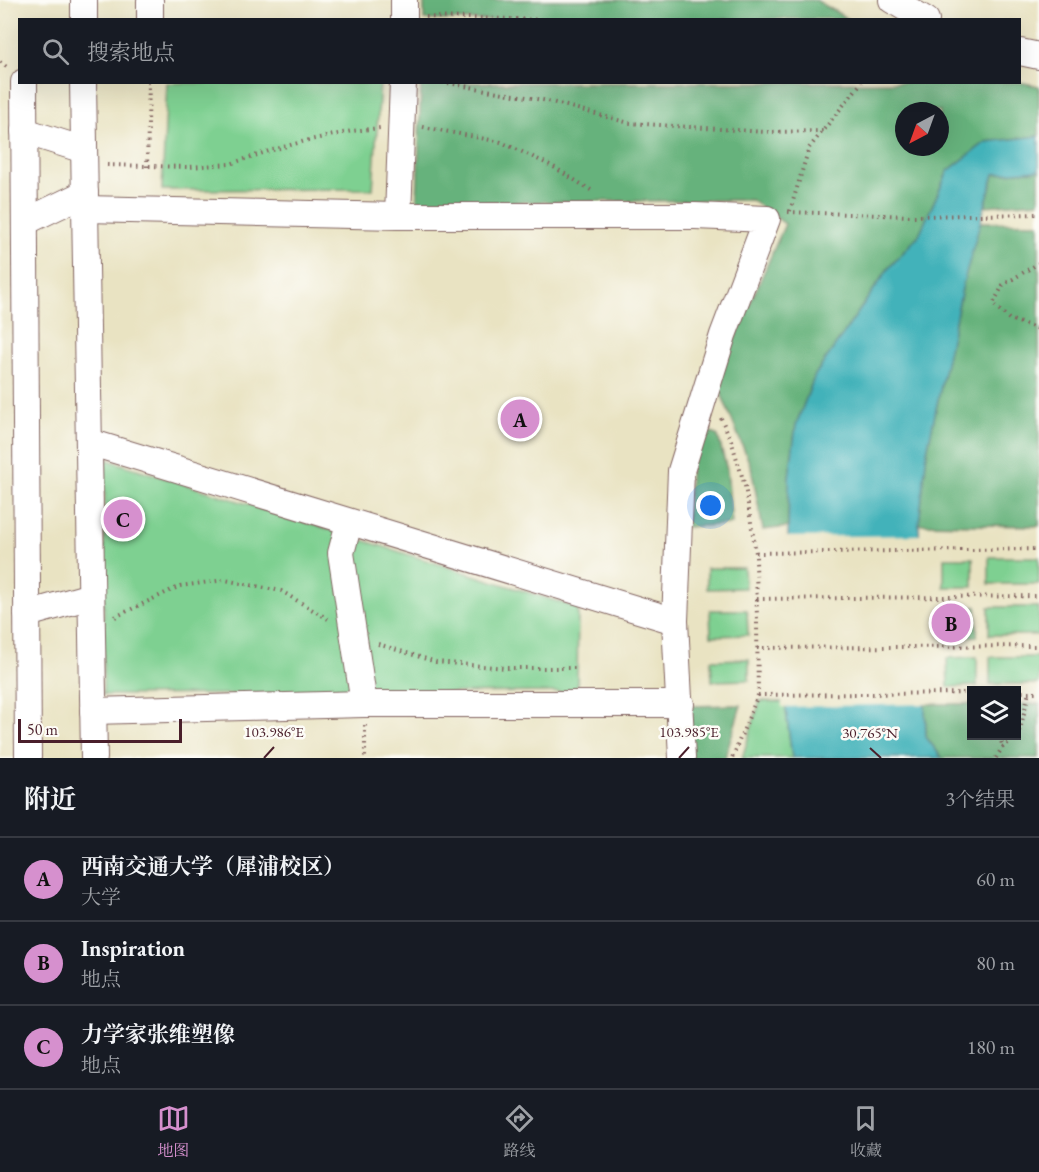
<!DOCTYPE html>
<html lang="zh">
<meta charset="utf-8">
<style>
body{margin:0;font-family:"EB Garamond","Noto Serif SC",serif;background:#20242c;color:#f1f3f6}
.controls{position:absolute;right:18px;bottom:18px;display:grid;overflow:hidden;border-radius:0px;box-shadow:0 6px 24px #0002}
.controls button{width:54px;height:54px;display:grid;place-items:center;padding:0;border:0;border-bottom:2px solid #363941;background:#171b24;color:#f1f3f6;font:30px sans-serif}
.compass{position:absolute;left:895px;top:102px;width:54px;height:54px;border-radius:50%;background:#171b24;box-shadow:0 6px 24px #0002;rotate:221deg}
.scale{position:absolute;left:18px;bottom:15px;width:164px;box-sizing:border-box;padding-left:6px;border:3px solid #4a1f2b;border-top:0;font-size:16px;line-height:21px;white-space:nowrap;color:#4a1f2b;-webkit-text-stroke:4px #fdfcf7;paint-order:stroke}
.you{position:absolute;left:711px;top:506px;width:21px;height:21px;margin:-15px;border:4px solid #fff;border-radius:50%;background:#1a73e8;box-shadow:0 0 0 9px #1a73e833}
.badge{display:grid;place-items:center;width:39px;height:39px;border-radius:50%;background:#d690ce;color:#111;font-size:20px;font-weight:700}
.pin{position:absolute;translate:-50% -50%;border:3px solid #fff;box-shadow:0 2px 6px #0006}
.list{margin:0;padding:0;list-style:none}
h2{display:flex;justify-content:space-between;align-items:center;height:78px;margin:0;padding:0 24px;font-size:26px}
h2 small{font-size:20px;font-weight:400;color:#9ea1a6}
.list li{display:grid;grid-template-columns:39px 1fr auto;gap:18px;align-items:center;box-sizing:border-box;height:84px;padding:0 24px;border-top:2px solid #363941}
.list b{display:block;font-size:22px;white-space:nowrap}
.list p{margin:0;font-size:20px;white-space:nowrap;color:#9ea1a6}
.list em{font-size:20px;font-style:normal;color:#9ea1a6}
.icon{flex:none;width:33px;height:33px;fill:none;stroke:currentColor;stroke-width:2;stroke-linecap:round;stroke-linejoin:round}
.map{position:relative;flex:none;width:1039px;height:758px;overflow:hidden}
.search{position:absolute;background:#171b24;box-shadow:0 6px 24px #0002;left:18px;right:18px;top:18px;height:66px;display:flex;align-items:center;gap:15px;box-sizing:border-box;padding:0 21px;border-radius:0px;color:#9ea1a6;font-size:22px}
.sheet{height:330px;background:#171b24}
nav{display:flex;justify-content:space-around;align-items:center;box-sizing:border-box;height:84px;border-top:2px solid #363941;background:#171b24;font-size:16px;color:#9ea1a6}
nav a{display:grid;justify-items:center;gap:3px}
nav .on{color:#d690ce}
.map>svg:first-child{display:block}
.green{fill:#7ed091;stroke:#64785e;stroke-width:1.5}
.forest{fill:#66b27b;stroke:#586853;stroke-width:1.5;fill-rule:evenodd}
.water{fill:#42b2ba;stroke:#466872;stroke-width:1.5}
.pier{fill:#e9e3c2}
.lines{fill:none;stroke-linecap:round;stroke-linejoin:round}
.minor-casing{stroke:#826460;stroke-width:28}
.path{stroke:#826460;stroke-width:4;stroke-dasharray:1.5 4.5;stroke-linecap:butt}
.minor{stroke:#fff;stroke-width:26}
.ticks{fill:none;stroke:#4a1f2b;stroke-width:2}
.ticks-label{font-size:15px;text-anchor:middle;fill:#4a1f2b;stroke:#fdfcf7;stroke-width:5;stroke-linejoin:round;paint-order:stroke}
</style>
<div class="map">
<svg width="1039" height="758" viewBox="0 0 1039 758">
<rect width="100%" height="100%" fill="#fdfcf7"/>
<filter id="ink" filterUnits="userSpaceOnUse"><feTurbulence type="fractalNoise" baseFrequency=".0167" numOctaves="2"/><feDisplacementMap in="SourceGraphic" scale="12" xChannelSelector="R" yChannelSelector="G"/><feConvolveMatrix kernelMatrix="1 2 1 2 8 2 1 2 1" color-interpolation-filters="sRGB"/></filter>
<filter id="wash" filterUnits="userSpaceOnUse"><feTurbulence type="fractalNoise" baseFrequency=".008" numOctaves="4" result="noise"/><feDisplacementMap in="SourceGraphic" scale="24" xChannelSelector="R" yChannelSelector="G"/><feGaussianBlur stdDeviation="1.35" result="paint"/><feColorMatrix in="noise" values="0 0 0 0 0 0 0 0 0 0 0 0 0 0 0 0 0 1.4 0 .05"/><feComposite in="paint" operator="in"/></filter>
<g filter="url(#wash)">
<rect width="100%" height="100%" fill="#e9e3c2"/>
<g class="green">
<path d="M167 83H380L373 189 162 190Z"/>
<path d="M105 459 578 608 577 692 103 695Z"/>
<rect x="989" y="557" width="50" height="27"/>
<rect x="944" y="558" width="29" height="29"/>
<path d="M707 568H744L745 588 707 589Z"/>
<path d="M976 607 977 636 948 637 947 608Z"/>
<rect x="989" y="607" width="50" height="28"/>
<path d="M710 610H747L748 635 711 636Z"/>
<path d="M977 657V686L948 687 947 658Z"/>
<rect x="990" y="657" width="49" height="27"/>
<path d="M749 659V680L712 681 711 660Z"/>
<path d="M760 701 785 702 792 758H742Z"/>
</g>
<g class="forest">
<path d="M424 0H816L848 19 424 20Z"/>
<path d="M1019 82 1039 86V136L986 142 948 171 919 235 888 269 815 375 796 425 789 477 788 527 763 530 751 467 716 381 785 224 751 200 417 203 421 83ZM904 111H940V147H904Z"/>
<path d="M1039 170V202L985 206 994 174Z"/>
<path d="M980 222 1039 223V526L919 524 927 451 963 284Z"/>
<path d="M706 429 718 436 727 470 732 524 686 527 692 450Z"/>
<path d="M925 704H971L972 736H1016L1017 704H1039V758H942L926 737Z"/>
<path d="M741 705 725 758H686V706Z"/>
</g>
<path class="water" d="M1039 136V170L994 174 963 284 927 451 919 524 926 737 942 758H792L785 702 789 477 796 425 815 375 888 269 919 235 948 171 986 142Z"/>
<path class="pier" d="M923 535 928 704 782 707 785 537Z"/>
</g>
<g filter="url(#ink)">
<g class="lines">
<defs>
<g id="minor">
<path d="M150 0V20"/>
<path d="M892 0 926 20"/>
<path d="M84 20V0"/>
<path d="M404 20V0"/>
<path d="M1020 52 1039 56"/>
<path d="M24 82 28 758"/>
<path d="M83 82 94 758"/>
<path d="M24 131 84 150"/>
<path d="M85 209 398 216H695L767 219 723 335 681 471 675 621 682 758"/>
<path d="M398 216 403 82"/>
<path d="M25 222 85 193"/>
<path d="M89 442 675 621"/>
<path d="M349 523 341 553 364 704"/>
<path d="M27 614 91 596"/>
<path d="M93 711 364 704H681"/>
</g>
</defs>
<use href="#minor" class="minor-casing"/>
<g class="path">
<path d="M426 17 554 20"/>
<path d="M0 62 8 68"/>
<path d="M442 82 548 101 629 123 766 132 823 131"/>
<path d="M423 127 501 142 552 166 594 192"/>
<path d="M107 165 189 167 230 164 269 151 305 141 352 131 380 128"/>
<path d="M147 167 149 82"/>
<path d="M790 211 809 148 862 82"/>
<path d="M788 212 912 216 1039 214"/>
<path d="M1039 263 1003 285 993 304 1009 319 1039 329"/>
<path d="M721 418 731 440 745 486 756 553 758 695 732 758"/>
<path d="M756 553 1039 549"/>
<path d="M757 599 1039 596"/>
<path d="M115 617 180 586 225 580 281 591 328 619"/>
<path d="M378 644 436 662 506 668H578"/>
<path d="M757 648 1039 646"/>
<path d="M1016 692H1039"/>
<path d="M758 695 972 693"/>
<path d="M365 725V758"/>
<path d="M1001 736 1002 747"/>
<path d="M996 758 1002 748 1019 734 1029 692"/>
</g>
<use href="#minor" class="minor"/>
</g>
</g>
<path class="ticks" d="M870 748 881 758M264 758 274 747M679 758 689 747"/>
<g class="ticks-label">
<text x="274" y="737">103.986°E</text>
<text x="689" y="737">103.985°E</text>
<text x="870" y="738">30.765°N</text>
</g>
</svg>
<div class="controls">
<button><svg class="icon" aria-label="layers" viewBox="0 0 24 24"><path d="M12 4l9 5-9 5-9-5zM3 14l9 5 9-5"/></svg></button>
</div>
<svg class="compass" viewBox="-18 -18 36 36"><path d="M0-13l5 13h-10z" fill="#e53935"/><path d="M0 13l5-13h-10z" fill="#9ea1a6"/></svg>
<div class="scale">50 m</div>
<div class="you"></div>
<div class="pin badge" style="left:520px;top:419px">A</div>
<div class="pin badge" style="left:951px;top:623px">B</div>
<div class="pin badge" style="left:123px;top:519px">C</div>
<div class="search"><svg class="icon" aria-label="search" viewBox="0 0 24 24"><circle cx="10" cy="10" r="6"/><path d="M15 15l6 6"/></svg>搜索地点</div>
</div>
<section class="sheet">
<h2>附近<small>3个结果</small></h2>
<ul class="list">
<li><span class="badge">A</span><div><b>西南交通大学（犀浦校区）</b><p>大学</p></div><em>60 m</em></li>
<li><span class="badge">B</span><div><b>Inspiration</b><p>地点</p></div><em>80 m</em></li>
<li><span class="badge">C</span><div><b>力学家张维塑像</b><p>地点</p></div><em>180 m</em></li>
</ul>
</section>
<nav>
<a class="on"><svg class="icon" aria-label="map" viewBox="0 0 24 24"><path d="M3 6l6-2 6 2 6-2v14l-6 2-6-2-6 2zM9 4v14M15 6v14"/></svg>地图</a>
<a><svg class="icon" aria-label="directions" viewBox="0 0 24 24"><path d="M12 3l9 9-9 9-9-9zM9 14v-3h6M13 9l2 2-2 2"/></svg>路线</a>
<a><svg class="icon" aria-label="saved" viewBox="0 0 24 24"><path d="M7 4h10v16l-5-4-5 4z"/></svg>收藏</a>
</nav>
